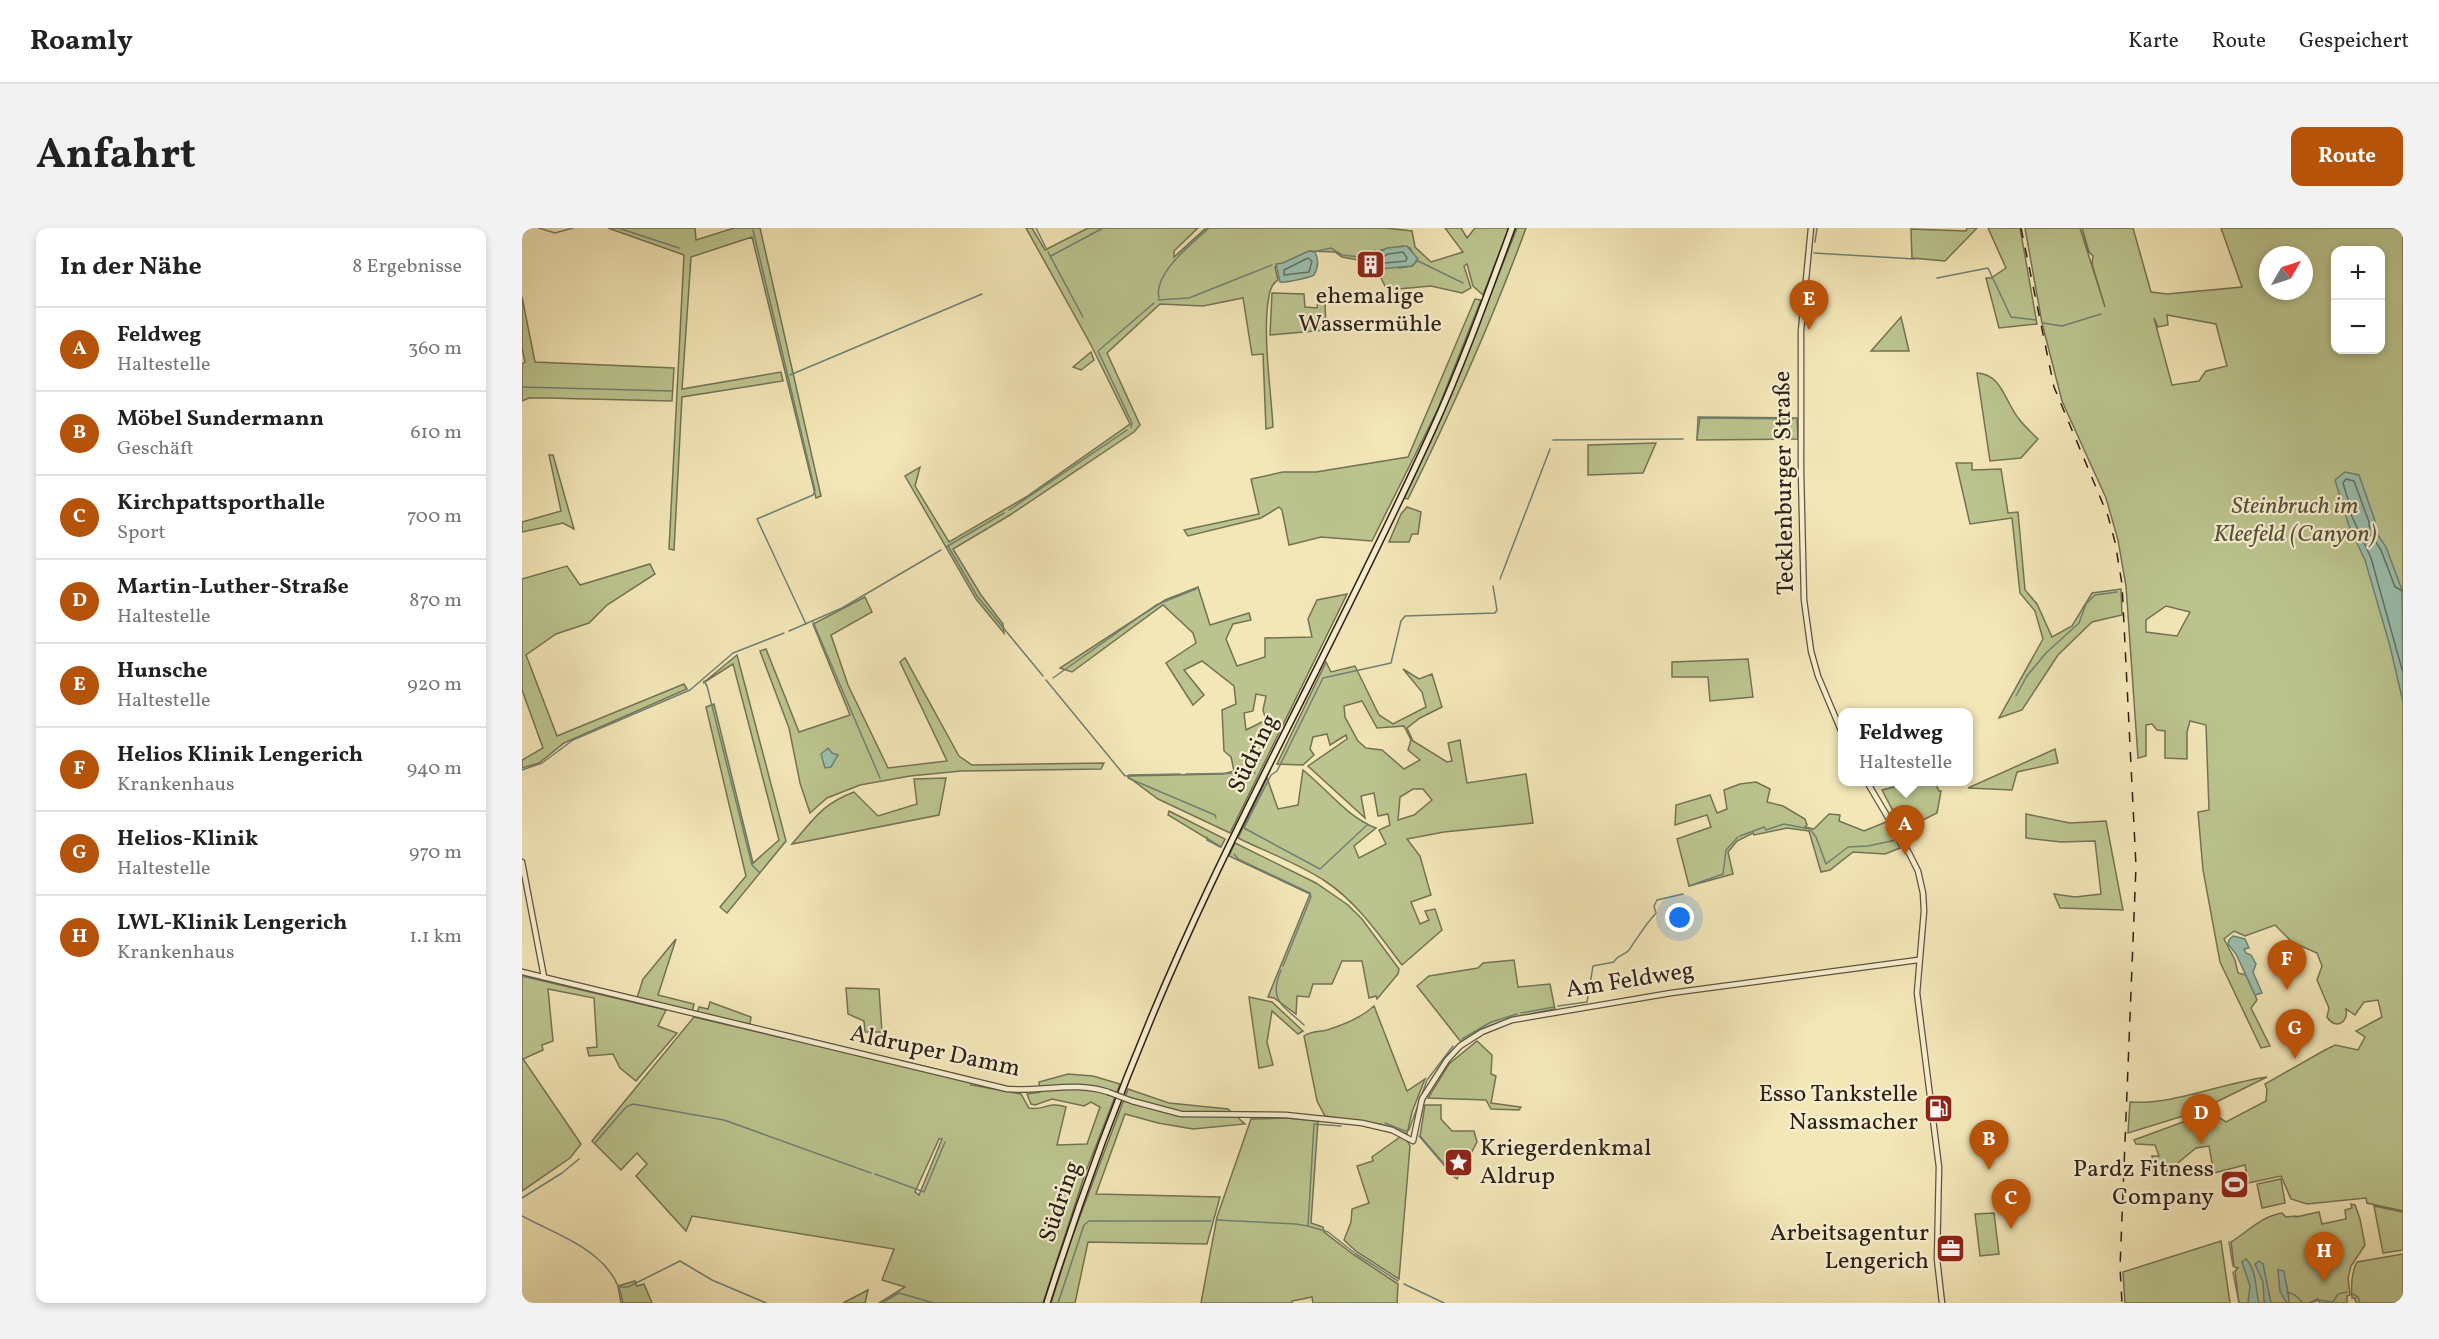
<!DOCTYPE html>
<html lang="de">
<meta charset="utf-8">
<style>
body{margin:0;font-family:Vollkorn,serif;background:#f2f2f2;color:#222}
.controls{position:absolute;right:18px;top:18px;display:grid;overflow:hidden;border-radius:12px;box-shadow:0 3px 9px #0003}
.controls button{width:54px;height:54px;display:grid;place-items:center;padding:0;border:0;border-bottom:2px solid #e0e0e0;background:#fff;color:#222;font:30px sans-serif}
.compass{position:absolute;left:1737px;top:18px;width:54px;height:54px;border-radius:50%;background:#fff;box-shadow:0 3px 9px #0003;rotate:51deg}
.you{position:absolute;left:1158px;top:690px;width:21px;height:21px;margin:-15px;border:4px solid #fff;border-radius:50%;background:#1a73e8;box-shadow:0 0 0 9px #1a73e833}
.badge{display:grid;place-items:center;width:39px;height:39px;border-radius:50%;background:#b45309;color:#fff;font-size:20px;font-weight:700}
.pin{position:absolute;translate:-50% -50px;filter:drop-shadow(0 2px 3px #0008)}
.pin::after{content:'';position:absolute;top:32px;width:21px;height:18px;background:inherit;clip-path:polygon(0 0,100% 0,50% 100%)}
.popup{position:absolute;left:1316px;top:480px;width:135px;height:78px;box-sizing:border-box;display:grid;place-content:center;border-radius:12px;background:#fff;filter:drop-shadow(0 2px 4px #0005);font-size:20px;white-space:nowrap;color:#767676}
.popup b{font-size:22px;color:#222}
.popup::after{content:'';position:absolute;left:50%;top:100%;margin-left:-12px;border:12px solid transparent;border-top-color:#fff}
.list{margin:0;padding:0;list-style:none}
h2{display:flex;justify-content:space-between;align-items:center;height:78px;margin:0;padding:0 24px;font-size:26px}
h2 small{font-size:20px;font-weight:400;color:#767676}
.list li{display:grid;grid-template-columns:39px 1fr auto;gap:18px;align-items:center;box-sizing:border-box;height:84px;padding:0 24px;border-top:2px solid #e0e0e0}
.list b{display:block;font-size:22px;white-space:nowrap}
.list p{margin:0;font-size:20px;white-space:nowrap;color:#767676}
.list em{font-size:20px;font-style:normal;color:#767676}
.map{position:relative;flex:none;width:1881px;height:1075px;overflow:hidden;border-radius:12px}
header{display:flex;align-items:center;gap:36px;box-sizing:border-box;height:84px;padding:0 30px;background:#fff;border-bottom:2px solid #e0e0e0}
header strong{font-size:28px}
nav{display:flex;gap:33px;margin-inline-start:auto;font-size:21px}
.intro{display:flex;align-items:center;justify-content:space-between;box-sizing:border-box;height:144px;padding:0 36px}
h1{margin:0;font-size:42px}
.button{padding:15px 27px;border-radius:12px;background:#b45309;color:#fff;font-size:21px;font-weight:700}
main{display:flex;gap:36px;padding:0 36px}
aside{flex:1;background:#fff;border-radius:12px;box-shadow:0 3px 9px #0003}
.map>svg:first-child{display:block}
.green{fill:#bbc48e;stroke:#747254;stroke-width:1.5;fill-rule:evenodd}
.water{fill:#9bc0af;stroke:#6f8073;stroke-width:1.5}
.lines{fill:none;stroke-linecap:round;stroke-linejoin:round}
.shore{stroke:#647064;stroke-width:1.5}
.stream{stroke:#6f8073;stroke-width:1.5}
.tertiary-casing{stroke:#5e5240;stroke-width:7}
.secondary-casing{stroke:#2d2019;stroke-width:8}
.tertiary{stroke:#f7efd0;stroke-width:4.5}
.secondary{stroke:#f7efd0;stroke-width:5}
.rail{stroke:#2d2019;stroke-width:1.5;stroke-dasharray:10 10;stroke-linecap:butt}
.tertiary-bridge-casing{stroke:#5e5240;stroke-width:7;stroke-linecap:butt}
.tertiary-bridge{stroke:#f7efd0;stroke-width:4.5}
.labels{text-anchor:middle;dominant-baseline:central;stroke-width:4.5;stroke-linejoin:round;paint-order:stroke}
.poi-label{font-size:24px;fill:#2d2019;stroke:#f7efd0;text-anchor:end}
.street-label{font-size:24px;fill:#2d2019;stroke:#f7efd0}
.park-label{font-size:24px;font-style:italic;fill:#58513c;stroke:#f7efd0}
</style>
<header>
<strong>Roamly</strong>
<nav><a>Karte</a><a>Route</a><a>Gespeichert</a></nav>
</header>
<div class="intro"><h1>Anfahrt</h1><a class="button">Route</a></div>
<main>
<aside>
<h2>In der Nähe<small>8 Ergebnisse</small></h2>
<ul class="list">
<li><span class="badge">A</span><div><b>Feldweg</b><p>Haltestelle</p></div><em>360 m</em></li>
<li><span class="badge">B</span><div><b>Möbel Sundermann</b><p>Geschäft</p></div><em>610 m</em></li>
<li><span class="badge">C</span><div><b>Kirchpattsporthalle</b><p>Sport</p></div><em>700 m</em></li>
<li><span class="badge">D</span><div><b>Martin-Luther-Straße</b><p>Haltestelle</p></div><em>870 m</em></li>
<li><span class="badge">E</span><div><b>Hunsche</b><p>Haltestelle</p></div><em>920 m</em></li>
<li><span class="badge">F</span><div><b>Helios Klinik Lengerich</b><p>Krankenhaus</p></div><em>940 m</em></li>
<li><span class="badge">G</span><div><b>Helios-Klinik</b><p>Haltestelle</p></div><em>970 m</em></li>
<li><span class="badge">H</span><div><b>LWL-Klinik Lengerich</b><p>Krankenhaus</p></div><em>1.1 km</em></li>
</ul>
</aside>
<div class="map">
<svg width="1881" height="1075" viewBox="0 0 1881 1075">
<rect width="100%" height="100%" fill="#f3e6b7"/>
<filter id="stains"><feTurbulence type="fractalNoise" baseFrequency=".00333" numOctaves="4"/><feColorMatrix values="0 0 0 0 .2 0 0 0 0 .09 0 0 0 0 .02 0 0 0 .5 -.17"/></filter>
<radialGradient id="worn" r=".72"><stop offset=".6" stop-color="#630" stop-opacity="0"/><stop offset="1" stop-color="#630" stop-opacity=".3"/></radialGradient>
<g class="green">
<path d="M86 0H173L174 12 212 0H238L299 268 294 270 230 9 169 29 160 161 259 144 261 153 160 169 152 322 147 321 162 27Z"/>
<path d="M504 0H510L523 22 566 0H676L652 23V29L684 0H864L890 3 893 19 909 34 941 24 923 0H939L945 10 953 0H987L961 67 951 58 945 36 942 38 949 60 940 65 909 58 865 62 849 30 836 32 820 29 813 24 787 23 753 39 756 52C751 55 748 61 747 68 740 103 749 162 751 199L744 201 741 126 730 127 721 70 681 78 638 76 585 125 618 197 612 204 488 287 431 321 459 367 481 396 482 405 454 371 383 248 398 239 393 258 427 314 504 269 608 196 569 117ZM880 18 888 20 895 33 890 38 877 40 859 22Z"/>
<path d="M995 0H1004C970 93 930 182 886 271L880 270 921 186Z"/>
<path d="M1445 0H1455L1423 33 1390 30 1389 1 1444 3Z"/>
<path d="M1466 0H1498L1515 96 1477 100 1464 50H1469L1484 40Z"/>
<path d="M1503 0H1558L1583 79 1570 36 1571 28 1567 24 1560 0H1611L1629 64 1645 66 1720 59 1699 0H1881V983L1845 975 1844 970 1785 976 1769 971 1759 948 1726 955 1723 937 1692 945 1687 918 1674 920 1646 943 1631 946 1630 928H1637L1633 917 1614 916 1612 912 1688 884 1704 894 1744 873 1745 861 1743 856 1803 822 1813 817 1836 822 1843 809 1834 803 1860 789 1856 772 1842 774 1833 787 1824 781C1827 795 1813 802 1805 789L1807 780 1795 752 1800 738 1795 725 1770 714 1753 697 1723 708 1712 703 1702 711 1713 732 1716 745 1724 747 1735 772 1729 780 1748 818 1739 820 1698 734 1681 642 1676 584 1687 582 1684 497 1668 493 1665 504V531L1643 530V503L1635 502 1630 496 1624 497V528L1616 530 1604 358 1596 312 1584 270 1540 173 1520 95ZM1814 22H1858V122H1814ZM1746 27H1782V63H1746ZM1645 87 1694 96 1705 138 1684 143 1677 153 1650 157 1632 90 1636 99 1646 97ZM1644 378 1668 384 1655 408 1624 404V392Z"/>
<path d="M750 65 782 66 783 79 795 80 796 73 803 74 804 102 748 107Z"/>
<path d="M0 69 13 134 152 140 150 173 24 170H7L0 173V136L3 134 0 120Z"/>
<path d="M953 71 959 72 916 181 850 313 799 309 767 317 760 282 757 279 739 290 666 308 662 302 737 286 729 251 761 244H794L886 229Z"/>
<path d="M1379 89 1387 123H1349Z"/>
<path d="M569 124 572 132 559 142 551 139Z"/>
<path d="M1455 145C1480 146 1483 174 1497 191 1502 198 1510 205 1516 211L1499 230 1468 233Z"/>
<path d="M1176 189 1275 190 1276 211 1175 212Z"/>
<path d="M1134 215 1121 245 1066 247V217Z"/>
<path d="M27 227H31L52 301 41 295 0 304V294L39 283Z"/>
<path d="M1434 235H1450V242L1479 241 1486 285 1496 284 1503 362 1515 376 1530 409 1550 398 1570 365 1599 361 1600 387 1570 394 1536 427 1500 482 1477 490 1521 411 1513 383 1498 365 1490 290 1448 296Z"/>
<path d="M885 279 899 284 896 306H890L887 314H867L879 286Z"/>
<path d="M128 336 133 346 85 377 67 395 34 406 4 427 35 508 162 456 165 461 42 515 17 535 0 540V532L21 520 0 462V351L45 338 58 357Z"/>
<path d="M676 359 688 397 727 385 729 392 711 396 704 411 715 438 743 429V410L790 409 786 391 795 372 825 366 708 605 636 571 605 548 701 546 712 543 709 529 702 523 700 482 714 476 712 458 680 433 662 442 682 467 671 477 644 435 674 415 671 405 641 377 550 444 538 440 643 372ZM734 466 744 468 741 482 744 492 724 502 722 485 731 483Z"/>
<path d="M343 369 350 384 309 407 326 457 366 540 425 533 378 434 383 430 437 528 450 537 582 535 579 541 439 543 388 548 338 557 305 570 288 585 278 555 267 500 238 423 244 421 277 504 328 487 291 396Z"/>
<path d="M215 427 264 613 205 685 198 679 224 648 184 479 192 476 231 635 257 612 211 436 181 455Z"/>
<path d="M1226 431 1231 469 1188 473 1186 449H1150V434Z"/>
<path d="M804 434 809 444 833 438 857 487 871 496 904 479 900 464 881 441 897 451 910 446 920 479 898 490 885 500 891 513 925 534 930 533 926 515 938 512 945 555 1004 546 1011 595 922 604 885 611 898 628 909 667 889 674 898 696 907 692 903 683 913 681 920 702 880 737C857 707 835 674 803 653 776 635 744 624 716 610L745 550 756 581 776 577 781 542C805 561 825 589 854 600L832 618 837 630 864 616 857 602 868 597 866 586 856 588 852 565 839 568 843 590 786 538 825 511 824 507 808 517 805 506 791 509 788 521 792 527 781 537 755 536ZM840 473 855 500 882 498 889 512 886 522 898 532 882 541 860 522 844 520 836 513 823 489 822 478ZM891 561H901L910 572 892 587 876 592 878 569Z"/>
<path d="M1533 521 1536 535 1495 544 1490 562 1446 560Z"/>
<path d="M424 550 417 587 270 616C292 591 300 576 332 564L356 588 395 576 392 551Z"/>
<path d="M1234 554 1248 561 1245 574 1261 578 1283 591 1285 597 1283 599 1292 601 1307 586 1318 587 1317 593 1342 603 1364 594 1378 620 1363 626 1331 624 1308 642 1299 644 1287 603 1265 600 1232 607 1231 605 1215 613 1206 624 1211 646 1167 658 1155 611 1189 599 1185 587 1153 597 1154 577 1188 567 1195 585 1205 581 1202 562 1218 556Z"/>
<path d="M1390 554H1413L1417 563H1419L1415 585 1381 602 1360 562Z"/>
<path d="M647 583 703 611 699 619 646 587Z"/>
<path d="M1504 586 1548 595 1584 593 1601 682 1538 680 1532 666 1553 669 1579 666 1573 613 1539 614 1504 610Z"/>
<path d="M713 615 794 655 826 677 840 691 877 741 876 746 855 771 854 768 847 770 840 733H820L810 756H791L787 769 775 768 774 786 752 770 746 769 788 666 707 628Z"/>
<path d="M154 711 136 767 172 776 170 784 115 770 121 751Z"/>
<path d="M992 732 996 759 1028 756 1033 781C996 788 972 794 939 814L895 758 907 748 956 740 961 735Z"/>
<path d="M0 748 144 782 136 798 155 805 114 853 98 840 91 826 67 828 65 820 75 819 72 770 26 761 31 813 20 817 21 822 1 831 59 916 48 930 0 963Z"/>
<path d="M324 760 357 761 360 804H343L342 793 326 786Z"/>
<path d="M727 769 750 774 781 803 776 806 750 783 745 814 751 837 737 840Z"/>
<path d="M188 774 229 789 228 796 175 785 177 779 186 781Z"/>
<path d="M852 778 885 863 903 851 890 884 885 906 858 896 803 888 795 873 782 808C789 803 797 804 805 802 821 797 839 790 852 778Z"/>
<path d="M172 789 261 810 263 805 451 850 449 857 499 866 507 880C522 883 525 873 544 879L535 917 565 916 578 879 569 874 562 878 530 871 513 877 509 876 505 866 518 864 517 854 546 846 571 848 598 856 563 946 521 1075H357L383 1059 360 1052 372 1021 170 988 164 1003 114 948 125 936 115 925 99 942 70 913ZM417 911H420L397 967 393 964Z"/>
<path d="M955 813 970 827 969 846 974 848 969 875 999 879 997 882 969 881 964 872 906 870 927 836Z"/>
<path d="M1745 849 1674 884 1606 905 1608 874C1652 877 1700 855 1745 849Z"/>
<path d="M606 861 647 875 706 881 723 896 671 901 636 895 603 886 574 966 698 969 685 1016 566 1014 553 1075H529L549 1012Z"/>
<path d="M903 877H919V891L930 903H952L955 914 945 933 938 931 933 937 939 943 935 951 898 908Z"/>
<path d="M764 890 796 893 789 995 801 999 802 1004 832 1027 876 1056 875 1075H791L790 1069 770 1073V1075H679L695 989 729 891Z"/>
<path d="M878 909 884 911 888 918 877 1051 835 1024 822 1012 829 994 830 981 847 975 835 938 851 933 850 929Z"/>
<path d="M1759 951 1763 975 1740 980 1735 956Z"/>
<path d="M1829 976 1833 977 1838 991 1843 1017 1829 1038 1826 1050 1828 1067 1825 1068V1075H1798L1796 1071 1787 1075H1717L1713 1043 1716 1040 1712 1039 1709 1014C1727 1003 1738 989 1760 985L1764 989 1774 988V989L1797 984 1800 996 1824 991 1823 982 1830 980Z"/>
<path d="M1852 978 1881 984V1022L1861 1025Z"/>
<path d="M1472 985 1477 1026 1458 1028 1453 986Z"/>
<path d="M1699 1013 1708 1075H1603L1601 1044Z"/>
<path d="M1881 1026V1075H1834L1833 1070H1830C1829 1058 1829 1045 1835 1034Z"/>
<path d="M113 1053 115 1058 122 1056 130 1075H99L96 1058Z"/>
<path d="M346 1062 343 1075H321Z"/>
</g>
<g class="water">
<path d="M885 18 896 31 890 38 857 41 854 35 857 24 865 20Z"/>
<path d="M787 23 793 24C797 32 796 40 792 47 786 50 763 55 758 54L754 36 761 35Z"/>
<path d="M1823 244 1837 247 1853 293V303L1864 319 1880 362 1881 474 1868 418 1843 332 1827 298 1813 252Z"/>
<path d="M306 520 310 525 316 527 309 539 303 540 299 526Z"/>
<path d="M1711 708 1723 711 1727 720 1722 721 1724 725 1729 727 1734 736 1731 744 1740 765 1733 767 1714 726 1706 716 1707 712Z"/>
<path d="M1724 1031C1735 1042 1733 1061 1737 1075H1726L1728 1058 1720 1034Z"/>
<path d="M1737 1033 1741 1036 1749 1075H1744L1742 1073 1741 1054 1733 1036Z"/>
<path d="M1756 1042 1762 1043C1763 1053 1767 1064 1767 1075L1764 1074 1758 1063Z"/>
</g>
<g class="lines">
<g class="shore">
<path d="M881 24 885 30 884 33 863 35 861 33V29L866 26Z"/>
<path d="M786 30 790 33 787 44 762 47V42Z"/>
<path d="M1881 363 1873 359 1859 322 1848 305 1847 294 1832 253 1824 251 1821 255 1827 275V282L1849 330 1881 445"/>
</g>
<g class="stream">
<path d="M17 0 33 5 51 0"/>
<path d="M96 0 157 20"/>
<path d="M514 0 524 20"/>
<path d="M231 2 293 262 291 267 235 291 284 396"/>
<path d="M1293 14 1295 0"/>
<path d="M526 24 561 89"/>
<path d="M791 24 809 20 820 27 838 29"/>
<path d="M1292 25 1393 31"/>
<path d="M529 28 581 0"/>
<path d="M843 31H852"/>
<path d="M845 31V27L853 22"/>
<path d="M894 32 941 55"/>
<path d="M1415 50 1466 40 1489 89 1514 92"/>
<path d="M637 70C631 46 671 14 687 0"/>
<path d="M636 72 667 70 750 37"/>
<path d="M1521 95 1540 98 1579 86"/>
<path d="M268 147 460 66"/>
<path d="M0 159 149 163"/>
<path d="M609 199 610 195 576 123 632 75"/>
<path d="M1175 211 1178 190 1271 191"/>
<path d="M1031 212 1161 211"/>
<path d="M487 282 605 202"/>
<path d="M426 318 455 368 521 448"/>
<path d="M424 319 482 285"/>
<path d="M978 351 1028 221"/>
<path d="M291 394 358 550"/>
<path d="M267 403 320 380 419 322"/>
<path d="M531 450 634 377 674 361"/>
<path d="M524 452 603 548"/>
<path d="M182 453 185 458 230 637 237 644"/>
<path d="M1494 468 1505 448 1524 425 1557 395 1564 376 1573 367 1595 364"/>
<path d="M0 542 20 535 51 512 168 462 211 425 262 405"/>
<path d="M664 546 733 545"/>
<path d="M607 547 658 546"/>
<path d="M606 550 693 587 694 590"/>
<path d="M845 597 798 641 722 600 749 547 755 543 801 450 869 435 879 393 883 388 973 385 975 382 971 358"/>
<path d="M1218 608 1242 599 1244 602 1262 596 1288 601 1294 609 1304 636 1326 619 1346 618 1374 612"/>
<path d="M685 609V612L698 619"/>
<path d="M712 626 716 631 788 665 789 669 761 738"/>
<path d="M1167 658 1201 646 1204 622 1216 609"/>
<path d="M759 742C746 774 761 777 782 797"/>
<path d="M0 748 18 752"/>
<path d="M1036 778 1065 774 1071 738 1092 734C1095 727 1102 728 1107 722 1116 709 1123 697 1134 685L1132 678 1135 672 1161 666"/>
<path d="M999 785 1032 779"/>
<path d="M940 811 969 794 995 786"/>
<path d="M863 895 883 903 887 902 905 852 931 818"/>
<path d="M897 908 933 950"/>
<path d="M73 915 104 879 111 876 202 892 349 945"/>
<path d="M353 946 402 964 423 914"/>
<path d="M0 970 40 945 57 931"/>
<path d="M0 988C41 1010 93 1025 101 1075"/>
<path d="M695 992 774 996 786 998 792 896 819 898"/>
<path d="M786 998 806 1004 834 1026 876 1053"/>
<path d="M1707 1014 1711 1038"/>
<path d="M1711 1044 1717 1075"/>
<path d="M882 1056 922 1075"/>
<path d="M98 1059H106L158 1033 190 1052 244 1075"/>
<path d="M1765 1064 1773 1067 1781 1075"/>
<path d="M1831 1066 1836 1069 1838 1075"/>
<path d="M360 1075 377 1065 412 1075"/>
<path d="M536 1075 562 997 567 993H689"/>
<path d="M1789 1075 1797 1072 1811 1074 1816 1066 1825 1064"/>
</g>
<defs>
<g id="tertiary">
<path d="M1289 0 1279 103V244L1282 372 1289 423 1296 448 1320 505"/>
<path d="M1345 554 1387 625 1396 643 1401 665 1402 683 1395 765 1417 939 1415 1031 1420 1075"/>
<path d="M0 634 22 749"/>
<path d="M0 744 485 861C520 864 552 853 586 864"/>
<path d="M610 873 659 886 764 887 840 895 870 902 891 913 900 871 925 832 938 818 960 804 990 792 1149 765 1396 732"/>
</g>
<path id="secondary" d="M525 1075C570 933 624 793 688 658 760 506 840 357 910 203 940 137 965 68 990 0"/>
</defs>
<use href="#tertiary" class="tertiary-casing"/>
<use href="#secondary" class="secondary-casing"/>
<use href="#tertiary" class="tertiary"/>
<use href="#secondary" class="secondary"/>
<path class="rail" d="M1499 0 1532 159 1586 288 1593 314 1600 356 1614 638 1598 1040 1600 1075"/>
<defs>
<path id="tertiary-bridge" d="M586 864 610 873"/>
</defs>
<use href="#tertiary-bridge" class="tertiary-bridge-casing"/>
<use href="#tertiary-bridge" class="tertiary-bridge"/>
</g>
<defs>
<symbol id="building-square" viewBox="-11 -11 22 22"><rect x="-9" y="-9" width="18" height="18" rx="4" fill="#8f2418" stroke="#f7efd0"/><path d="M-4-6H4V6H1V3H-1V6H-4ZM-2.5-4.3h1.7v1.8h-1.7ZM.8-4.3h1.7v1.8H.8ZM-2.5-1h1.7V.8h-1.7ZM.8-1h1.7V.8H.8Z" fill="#fff"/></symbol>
<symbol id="fuel-square" viewBox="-11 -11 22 22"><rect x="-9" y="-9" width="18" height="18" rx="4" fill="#8f2418" stroke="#f7efd0"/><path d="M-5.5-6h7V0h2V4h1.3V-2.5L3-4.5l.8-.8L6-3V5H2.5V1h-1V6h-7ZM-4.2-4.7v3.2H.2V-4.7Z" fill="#fff"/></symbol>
<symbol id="sight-square" viewBox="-11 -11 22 22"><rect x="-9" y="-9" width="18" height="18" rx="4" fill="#8f2418" stroke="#f7efd0"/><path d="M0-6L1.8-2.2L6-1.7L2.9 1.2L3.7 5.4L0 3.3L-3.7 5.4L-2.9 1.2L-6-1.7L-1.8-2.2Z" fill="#fff"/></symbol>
<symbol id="stadium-square" viewBox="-11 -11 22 22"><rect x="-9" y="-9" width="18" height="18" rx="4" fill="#8f2418" stroke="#f7efd0"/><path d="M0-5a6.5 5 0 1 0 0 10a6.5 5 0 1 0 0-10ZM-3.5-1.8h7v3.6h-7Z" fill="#fff"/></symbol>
<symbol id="office-square" viewBox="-11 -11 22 22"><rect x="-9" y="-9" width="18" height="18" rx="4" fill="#8f2418" stroke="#f7efd0"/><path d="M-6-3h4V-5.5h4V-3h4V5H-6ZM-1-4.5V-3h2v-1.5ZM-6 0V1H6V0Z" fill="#fff"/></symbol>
</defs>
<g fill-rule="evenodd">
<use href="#building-square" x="832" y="20" width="33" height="33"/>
<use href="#fuel-square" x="1400" y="864" width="33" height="33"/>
<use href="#sight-square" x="920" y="918" width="33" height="33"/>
<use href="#stadium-square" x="1696" y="940" width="33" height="33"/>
<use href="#office-square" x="1412" y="1004" width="33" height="33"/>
</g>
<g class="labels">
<g class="poi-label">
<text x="848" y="69" text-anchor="middle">ehemalige<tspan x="848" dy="28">Wassermühle</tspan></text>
<text x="1396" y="867">Esso Tankstelle<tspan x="1396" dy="28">Nassmacher</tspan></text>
<text x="958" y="921" text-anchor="start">Kriegerdenkmal<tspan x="958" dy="28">Aldrup</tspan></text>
<text x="1692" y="942">Pardz Fitness<tspan x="1692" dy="28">Company</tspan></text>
<text x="1407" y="1006">Arbeitsagentur<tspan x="1407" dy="28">Lengerich</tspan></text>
</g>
<g class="street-label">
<text transform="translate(1263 255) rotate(-91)">Tecklenburger Straße</text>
<text transform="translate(732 526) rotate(-64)">Südring</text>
<text transform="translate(1108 753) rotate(-9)">Am Feldweg</text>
<text transform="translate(413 824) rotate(12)">Aldruper Damm</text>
<text transform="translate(539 974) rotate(-71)">Südring</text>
</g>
<g class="park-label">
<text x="1773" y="279">Steinbruch im<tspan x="1773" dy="28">Kleefeld (Canyon)</tspan></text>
</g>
</g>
<rect width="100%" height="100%" filter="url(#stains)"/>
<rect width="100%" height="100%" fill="url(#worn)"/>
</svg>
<div class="controls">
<button>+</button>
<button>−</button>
</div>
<svg class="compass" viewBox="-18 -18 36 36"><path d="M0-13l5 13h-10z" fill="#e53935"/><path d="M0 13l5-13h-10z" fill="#767676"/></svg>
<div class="you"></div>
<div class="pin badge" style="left:1383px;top:627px">A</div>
<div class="popup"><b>Feldweg</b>Haltestelle</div>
<div class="pin badge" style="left:1467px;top:942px">B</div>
<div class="pin badge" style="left:1489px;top:1001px">C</div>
<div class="pin badge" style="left:1679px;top:916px">D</div>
<div class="pin badge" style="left:1287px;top:102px">E</div>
<div class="pin badge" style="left:1765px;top:762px">F</div>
<div class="pin badge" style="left:1773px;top:831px">G</div>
<div class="pin badge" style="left:1802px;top:1054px">H</div>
</div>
</main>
